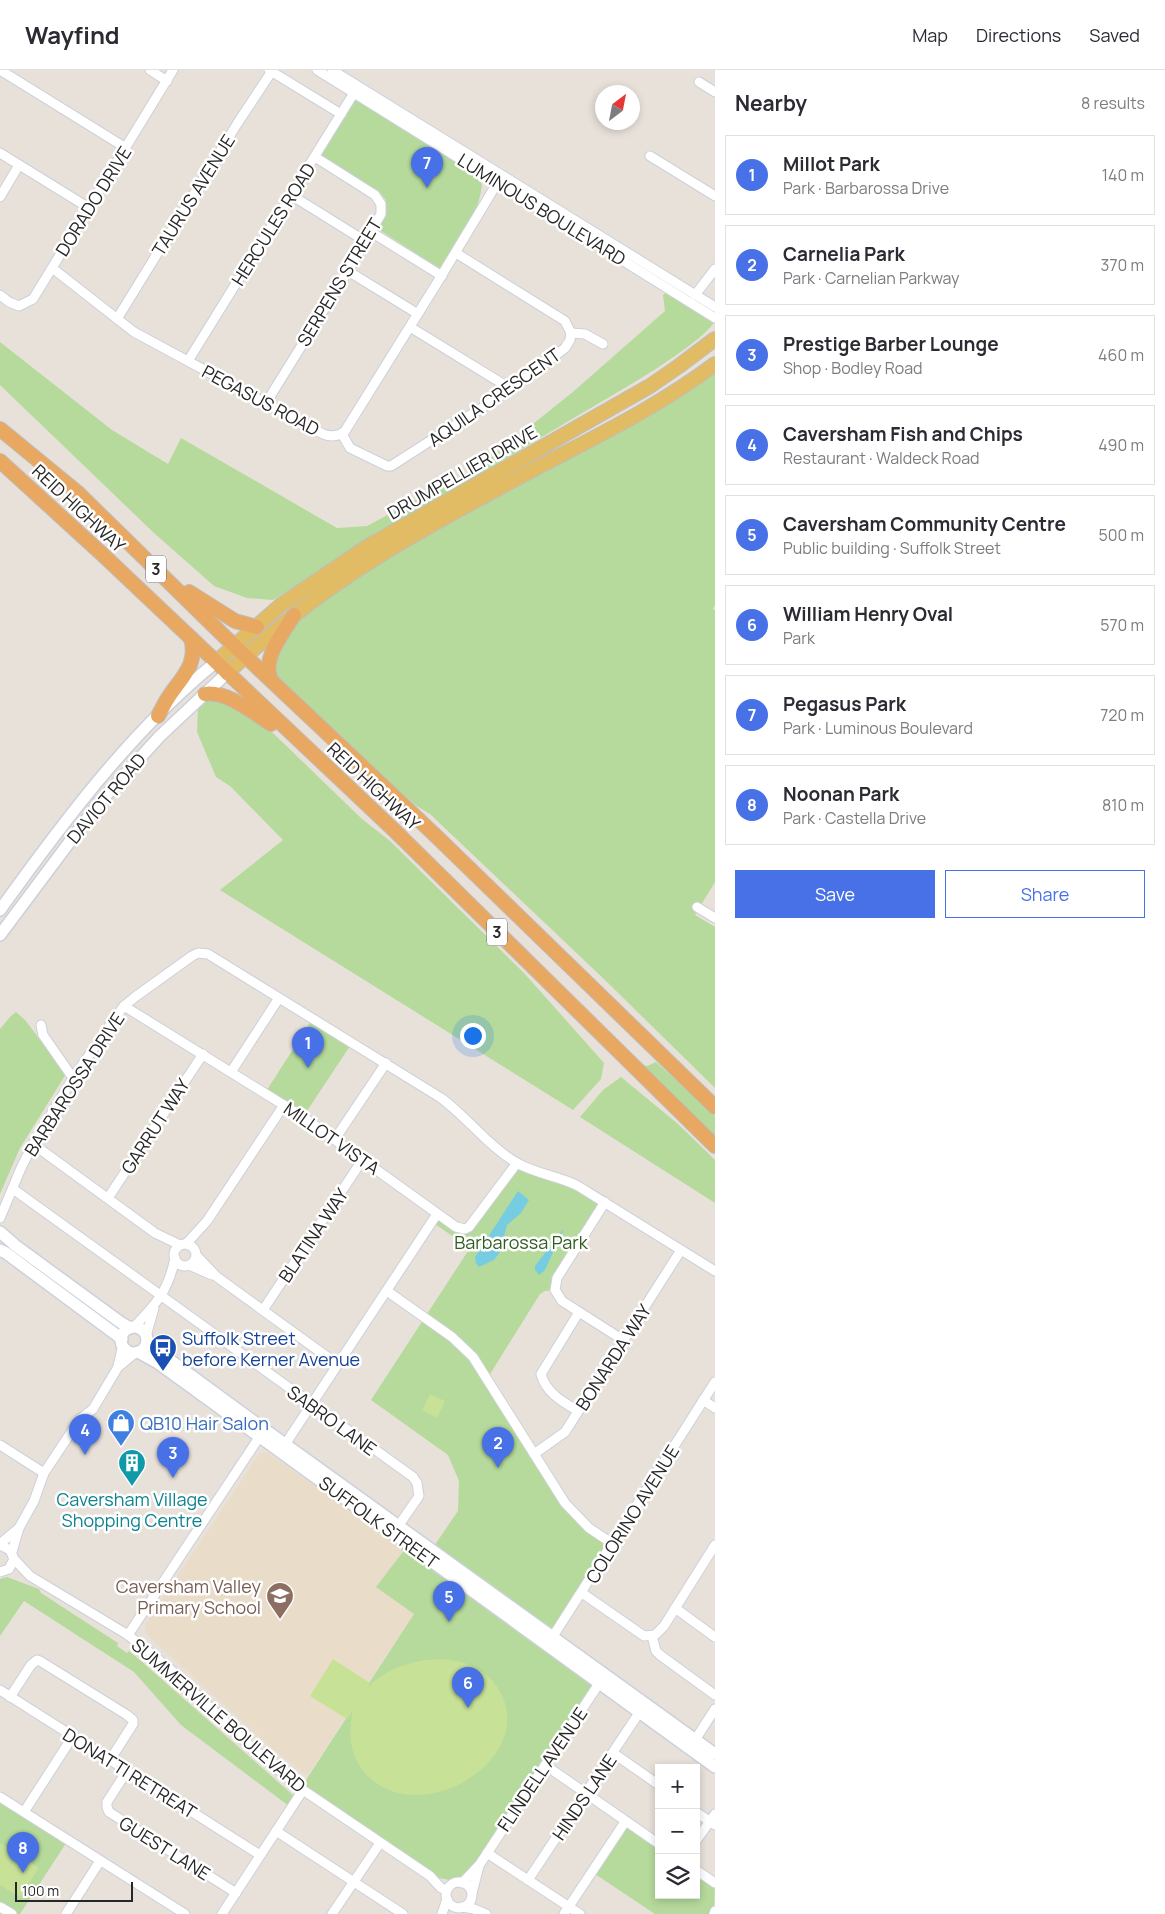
<!DOCTYPE html>
<meta charset="utf-8">
<style>
body{margin:0;font-family:Manrope,sans-serif;background:#f7f7f7;color:#2b2b33}
.controls{position:absolute;right:15px;bottom:15px;display:grid;overflow:hidden;border-radius:0px;box-shadow:0 2px 8px #0003}
.controls button{width:45px;height:45px;display:grid;place-items:center;padding:0;border:0;border-bottom:1px solid #e1e1e2;background:#fff;color:#2b2b33;font:25px sans-serif}
.compass{position:absolute;left:595px;top:15px;width:45px;height:45px;border-radius:50%;background:#fff;box-shadow:0 2px 8px #0003;rotate:32deg}
.scale{position:absolute;left:15px;bottom:12px;width:118px;box-sizing:border-box;padding-left:5px;border:2px solid #272727;border-top:0;font-size:14px;line-height:18px;white-space:nowrap;color:#272727;-webkit-text-stroke:4px #fff;paint-order:stroke}
.you{position:absolute;left:472px;top:965px;width:18px;height:18px;margin:-12px;border:4px solid #fff;border-radius:50%;background:#1a73e8;box-shadow:0 0 0 8px #1a73e833}
.badge{display:grid;place-items:center;width:32px;height:32px;border-radius:50%;background:#4871e7;color:#fff;font-size:16px;font-weight:700}
.pin{position:absolute;translate:-50% -41px;filter:drop-shadow(0 1px 2px #0008)}
.pin::after{content:'';position:absolute;top:26px;width:18px;height:15px;background:inherit;clip-path:polygon(0 0,100% 0,50% 100%)}
.list{margin:0;padding:0;list-style:none}
h2{display:flex;justify-content:space-between;align-items:center;height:65px;margin:0;padding:0 20px;font-size:21px}
h2 small{font-size:16px;font-weight:400;color:#7c7c81}
.list li{display:grid;grid-template-columns:32px 1fr auto;gap:15px;align-items:center;box-sizing:border-box;height:80px;margin:0 10px 10px;padding:0 10px;border:1px solid #e1e1e2;border-radius:0px}
.list b{display:block;font-size:19px;white-space:nowrap}
.list p{margin:0;font-size:16px;white-space:nowrap;color:#7c7c81}
.list em{font-size:16px;font-style:normal;color:#7c7c81}
.actions{display:flex;gap:10px;padding:15px 20px}
.actions a{flex:1;padding:11px 0;border:1px solid #4871e7;border-radius:0px;text-align:center;font-size:18px;color:#4871e7}
.actions .main{background:#4871e7;color:#fff}
.icon{flex:none;width:28px;height:28px;fill:none;stroke:currentColor;stroke-width:2;stroke-linecap:round;stroke-linejoin:round}
.map{position:relative;flex:none;width:715px;height:1844px;overflow:hidden}
header{display:flex;align-items:center;gap:30px;box-sizing:border-box;height:70px;padding:0 25px;background:#fff;border-bottom:1px solid #e1e1e2}
header strong{font-size:24px}
nav{display:flex;gap:28px;margin-inline-start:auto;font-size:18px}
main{display:flex}
aside{flex:1;background:#fff}
.map>svg:first-child{display:block}
.education{fill:#e9ddca}
.green{fill:#b5da9b}
.pitch{fill:#c7e197}
.water{fill:#76cde2}
.lines{fill:none;stroke-linecap:round;stroke-linejoin:round}
.minor-casing{stroke:#ccd0db;stroke-width:11}
.tertiary-casing{stroke:#ccd0db;stroke-width:14}
.primary-casing{stroke:#bebebe;stroke-width:16}
.trunk-casing{stroke:#bebebe;stroke-width:16}
.minor{stroke:#fff;stroke-width:9}
.tertiary{stroke:#fff;stroke-width:11}
.primary{stroke:#e2bc65;stroke-width:14}
.trunk{stroke:#e8a862;stroke-width:14}
.labels{text-anchor:middle;dominant-baseline:central;stroke-width:5;stroke-linejoin:round;paint-order:stroke}
.shield{fill:#fff;stroke:#686868;stroke-width:1}
.shield-label{font-size:16px;font-weight:bold;fill:#272727}
.street-label{font-size:18px;fill:#272727;stroke:#fff}
.park-label{font-size:18px;fill:#305c20;stroke:#fff}
.transit-label{font-size:18px;fill:#164399;stroke:#fff;text-anchor:start}
.shop-label{font-size:18px;fill:#366cbe;stroke:#fff;text-anchor:start}
.culture-label{font-size:18px;fill:#0d838f;stroke:#fff}
.education-label{font-size:18px;fill:#785e54;stroke:#fff;text-anchor:end}
</style>
<header>
<strong>Wayfind</strong>
<nav><a>Map</a><a>Directions</a><a>Saved</a></nav>
</header>
<main>
<div class="map">
<svg width="715" height="1844" viewBox="0 0 715 1844">
<rect width="100%" height="100%" fill="#e8e1da"/>
<path class="education" d="M266 1382 405 1478 414 1544 307 1706 274 1680 147 1565 145 1555 259 1384Z"/>
<g class="green">
<path d="M354 29 466 97 482 114C479 146 458 173 442 200L378 159 386 146V130L379 122 320 86Z"/>
<path d="M670 220 715 250C710 266 644 307 628 316 509 386 391 458 273 530L247 528 214 516 154 463 0 315V272L112 360 168 394 181 368 337 458 367 456 483 394 574 321 665 241 663 225Z"/>
<path d="M715 292V535L713 539 715 540V812L695 845 715 857V1018L606 911 430 744 415 735 304 635 270 608 271 586 294 545Z"/>
<path d="M211 629 235 637 273 663 362 749 390 771 524 903 604 993 601 1009 573 1040 220 820 283 770 230 716 216 707 197 662 198 637Z"/>
<path d="M16 942 25 950 66 1004 20 1078 0 1124V959L10 947Z"/>
<path d="M313 948 352 973 303 1047 265 1023Z"/>
<path d="M656 992 715 1046V1067L640 995 647 996Z"/>
<path d="M621 1007 678 1054 715 1090V1133L580 1047 603 1020Z"/>
<path d="M517 1093 605 1132 555 1220 545 1221 540 1224 487 1309 565 1433 613 1474 553 1567 432 1479 458 1441 459 1411 448 1385 371 1330 470 1178 432 1152 437 1144 465 1159Z"/>
<path d="M409 1474 600 1613 480 1794 459 1812 430 1806 303 1720 304 1713 414 1544 376 1517Z"/>
<path d="M7 1507 39 1519 41 1523 118 1573 117 1576 127 1583 129 1581 141 1591 294 1726 289 1736 181 1655 134 1602 24 1531 0 1566V1509Z"/>
<path d="M0 1727 68 1770 20 1844H12L0 1837Z"/>
<path d="M625 1752 659 1774V1825H696V1800L715 1813 714 1844H655L592 1802Z"/>
</g>
<g class="pitch">
<path d="M430 1324 445 1331 437 1348 422 1340Z"/>
<path d="M333 1589 370 1613 366 1620C394 1586 466 1575 495 1614 547 1684 421 1764 366 1704 349 1686 348 1663 353 1640L347 1649 310 1626Z"/>
<path d="M25 1762 39 1771 30 1785 16 1776Z"/>
<path d="M0 1773 39 1798 20 1827 0 1815Z"/>
</g>
<g class="water">
<path d="M518 1121 529 1130 521 1143 507 1155 500 1182 494 1190 479 1197 476 1193 475 1187Z"/>
<path d="M564 1158 545 1200 539 1205 535 1200V1196Z"/>
</g>
<g class="lines">
<defs>
<g id="minor">
<path d="M0 0 126 78"/>
<path d="M150 0 167 11"/>
<path d="M269 0 341 44"/>
<path d="M317 0 715 248"/>
<path d="M332 0 715 237"/>
<path d="M699 12 715 22"/>
<path d="M0 83 89 138"/>
<path d="M650 86 715 126"/>
<path d="M291 125 365 171"/>
<path d="M0 127 19 95"/>
<path d="M371 162 442 206"/>
<path d="M56 201 134 262 323 364C331 367 338 367 345 361L437 213 502 105"/>
<path d="M348 201 418 244"/>
<path d="M0 225 9 232 19 236 33 229 173 0"/>
<path d="M695 225 715 199"/>
<path d="M117 249 237 54 272 1"/>
<path d="M410 257 511 319"/>
<path d="M571 263 585 264 603 274"/>
<path d="M188 291 357 18"/>
<path d="M266 333 348 201 381 144V134L375 125 315 87"/>
<path d="M342 364 350 378 387 396H391L511 319 565 278 570 270 571 263 565 251 456 183"/>
<path d="M697 837 715 848"/>
<path d="M124 936 303 1047 456 1157 465 1159 469 1157 517 1093"/>
<path d="M41 955 43 965 73 1008"/>
<path d="M231 1002 279 928"/>
<path d="M335 1069 386 993"/>
<path d="M33 1074 155 1163 180 1175"/>
<path d="M13 1119 413 1407 417 1413 419 1426 399 1455"/>
<path d="M108 1128 203 984"/>
<path d="M605 1132 557 1208 555 1220 562 1231 623 1270"/>
<path d="M0 1148 21 1098 33 1074 73 1008 115 948 124 936 135 927 192 886 198 883 208 884 441 1028C467 1047 489 1077 517 1093 536 1104 559 1106 578 1116L715 1201"/>
<path d="M186 1174 207 1151 284 1035"/>
<circle cx="185" cy="1185" r="11"/>
<path d="M196 1185 217 1207 337 1294"/>
<path d="M189 1195 212 1205"/>
<path d="M387 1221 452 1267 473 1287 565 1433 589 1458 613 1474"/>
<path d="M263 1240 363 1089"/>
<path d="M133 1258C156 1234 168 1222 175 1188"/>
<path d="M146 1266 154 1238"/>
<path d="M118 1296 123 1275"/>
<path d="M703 1330 715 1338"/>
<path d="M578 1341C563 1332 546 1323 541 1304L579 1242"/>
<path d="M286 1373 437 1144"/>
<path d="M0 1375 44 1403"/>
<path d="M534 1384 565 1362 681 1180"/>
<path d="M0 1474 19 1458"/>
<path d="M0 1475 10 1480 14 1489 9 1499 0 1502"/>
<path d="M12 1482 19 1458 34 1431 44 1403 80 1349 93 1339 118 1297 135 1283"/>
<path d="M14 1489 30 1506 128 1565 170 1599 251 1677 303 1720 430 1806 441 1818 447 1820"/>
<path d="M582 1523 644 1566 655 1565 664 1556 715 1475"/>
<path d="M675 1538 715 1567"/>
<path d="M128 1565 262 1363"/>
<path d="M652 1566 656 1581 660 1585 715 1625"/>
<path d="M550 1571 715 1312"/>
<path d="M0 1620 260 1785"/>
<path d="M10 1627 31 1595 37 1590 40 1591 127 1645 133 1650V1654L110 1690"/>
<path d="M695 1670 715 1639"/>
<path d="M613 1683 659 1715"/>
<path d="M545 1695 659 1774"/>
<path d="M127 1701 107 1732V1737L109 1742 236 1823"/>
<path d="M0 1727 185 1844"/>
<path d="M24 1742 73 1666"/>
<path d="M696 1742 715 1755"/>
<path d="M276 1761 403 1844"/>
<path d="M696 1771 715 1744"/>
<path d="M487 1783 580 1844"/>
<path d="M696 1800 715 1813"/>
<path d="M528 1810 639 1643"/>
<circle cx="459" cy="1825" r="13"/>
<path d="M462 1813 480 1794 602 1609"/>
<path d="M472 1823 479 1796"/>
<path d="M0 1837 12 1844"/>
<path d="M462 1837 474 1839 486 1844"/>
<path d="M66 1844 100 1791"/>
<path d="M222 1844 303 1720"/>
<path d="M332 1844 380 1773"/>
<path d="M442 1844 447 1829"/>
<path d="M564 1844 625 1752"/>
<path d="M714 1844 715 1841"/>
</g>
<g id="tertiary">
<path d="M0 840C64 751 131 661 216 592"/>
<path d="M0 865 98 734 160 666 227 603"/>
<path d="M0 1162 16 1176 120 1252 130 1258"/>
<path d="M0 1180 6 1183 122 1269"/>
<circle cx="134" cy="1270" r="13"/>
<path d="M147 1270 163 1285 264 1359 715 1684"/>
<path d="M138 1282 158 1293 715 1697"/>
</g>
<g id="primary">
<path d="M216 592 281 535 367 477 650 316 679 296 715 269"/>
<path d="M227 603C262 571 299 539 339 512 393 475 454 442 512 411 580 374 653 341 715 294"/>
</g>
<g id="trunk">
<path d="M0 359 78 423 224 566 436 766 715 1037"/>
<path d="M0 391 102 484 395 761 715 1076"/>
<path d="M189 522 235 551 257 557"/>
<path d="M270 608C263 587 283 563 294 545"/>
<path d="M205 624C225 620 254 643 271 654"/>
<path d="M158 646C162 639 165 632 170 625 183 606 198 594 191 568"/>
</g>
</defs>
<use href="#minor" class="minor-casing"/>
<use href="#tertiary" class="tertiary-casing"/>
<use href="#primary" class="primary-casing"/>
<use href="#trunk" class="trunk-casing"/>
<use href="#minor" class="minor"/>
<use href="#tertiary" class="tertiary"/>
<use href="#primary" class="primary"/>
<use href="#trunk" class="trunk"/>
</g>
<defs>
<symbol id="bus-pin" viewBox="-11 -11 22 30"><path d="M0 17L-7.5 6A9.5 9.5 0 1 1 7.5 6Z" fill="#1a4fb4" stroke="#fff"/><path d="M-5-6H5V4H4V6H2V4H-2V6H-4V4H-5ZM-3.5-4V0h7V-4ZM-3.5 1.2v1.5H-2V1.2ZM2 1.2v1.5H3.5V1.2Z" fill="#fff"/></symbol>
<symbol id="shop-pin" viewBox="-11 -11 22 30"><path d="M0 17L-7.5 6A9.5 9.5 0 1 1 7.5 6Z" fill="#3f7fe0" stroke="#fff"/><path d="M-5-2.5h2.3a2.7 3.5 0 0 1 5.4 0H5L5.5 6h-11ZM-1.5-2.5h3a1.5 2.3 0 0 0-3 0Z" fill="#fff"/></symbol>
<symbol id="building-pin" viewBox="-11 -11 22 30"><path d="M0 17L-7.5 6A9.5 9.5 0 1 1 7.5 6Z" fill="#0f9aa8" stroke="#fff"/><path d="M-4-6H4V6H1V3H-1V6H-4ZM-2.5-4.3h1.7v1.8h-1.7ZM.8-4.3h1.7v1.8H.8ZM-2.5-1h1.7V.8h-1.7ZM.8-1h1.7V.8H.8Z" fill="#fff"/></symbol>
<symbol id="school-pin" viewBox="-11 -11 22 30"><path d="M0 17L-7.5 6A9.5 9.5 0 1 1 7.5 6Z" fill="#8d6e63" stroke="#fff"/><path d="M0-5L7-2L0 1L-7-2ZM-4 1L0 2.5L4 1V4Q0 6-4 4Z" fill="#fff"/></symbol>
</defs>
<g fill-rule="evenodd">
<use href="#bus-pin" x="147" y="1262" width="32" height="43"/>
<use href="#shop-pin" x="105" y="1337" width="32" height="43"/>
<use href="#building-pin" x="116" y="1377" width="32" height="43"/>
<use href="#school-pin" x="264" y="1510" width="32" height="43"/>
</g>
<g class="labels">
<g class="shield">
<rect x="146" y="485.5" width="20" height="27" rx="4"/>
<rect x="487" y="848.5" width="20" height="27" rx="4"/>
</g>
<g class="shield-label">
<text x="156" y="499">3</text>
<text x="497" y="862">3</text>
</g>
<g class="street-label">
<text transform="translate(193 125) rotate(-58)">TAURUS AVENUE</text>
<text transform="translate(93 131) rotate(-58)">DORADO DRIVE</text>
<text transform="translate(542 139) rotate(32)">LUMINOUS BOULEVARD</text>
<text transform="translate(273 154) rotate(-58)">HERCULES ROAD</text>
<text transform="translate(339 212) rotate(-59)">SERPENS STREET</text>
<text transform="translate(494 327) rotate(-35)">AQUILA CRESCENT</text>
<text transform="translate(261 330) rotate(28)">PEGASUS ROAD</text>
<text transform="translate(462 402) rotate(-30)">DRUMPELLIER DRIVE</text>
<text transform="translate(79 438) rotate(43)">REID HIGHWAY</text>
<text transform="translate(374 716) rotate(43)">REID HIGHWAY</text>
<text transform="translate(106 728) rotate(-50)">DAVIOT ROAD</text>
<text transform="translate(74 1014) rotate(-57)">BARBAROSSA DRIVE</text>
<text transform="translate(155 1056) rotate(-57)">GARRUT WAY</text>
<text transform="translate(332 1068) rotate(35)">MILLOT VISTA</text>
<text transform="translate(313 1165) rotate(-56)">BLATINA WAY</text>
<text transform="translate(613 1287) rotate(-57)">BONARDA WAY</text>
<text transform="translate(332 1350) rotate(36)">SABRO LANE</text>
<text transform="translate(632 1444) rotate(-58)">COLORINO AVENUE</text>
<text transform="translate(379 1452) rotate(36)">SUFFOLK STREET</text>
<text transform="translate(219 1645) rotate(41)">SUMMERVILLE BOULEVARD</text>
<text transform="translate(542 1699) rotate(-56)">FLINDELL AVENUE</text>
<text transform="translate(130 1703) rotate(32)">DONATTI RETREAT</text>
<text transform="translate(584 1727) rotate(-56)">HINDS LANE</text>
<text transform="translate(165 1778) rotate(32)">GUEST LANE</text>
</g>
<g class="park-label">
<text x="521" y="1172">Barbarossa Park</text>
</g>
<g class="transit-label">
<text x="182" y="1268">Suffolk Street<tspan x="182" dy="21">before Kerner Avenue</tspan></text>
</g>
<g class="shop-label">
<text x="140" y="1353">QB10 Hair Salon</text>
</g>
<g class="culture-label">
<text x="132" y="1429">Caversham Village<tspan x="132" dy="21">Shopping Centre</tspan></text>
</g>
<g class="education-label">
<text x="261" y="1516">Caversham Valley<tspan x="261" dy="21">Primary School</tspan></text>
</g>
</g>
</svg>
<div class="controls">
<button>+</button>
<button>−</button>
<button><svg class="icon" aria-label="layers" viewBox="0 0 24 24"><path d="M12 4l9 5-9 5-9-5zM3 14l9 5 9-5"/></svg></button>
</div>
<svg class="compass" viewBox="-18 -18 36 36"><path d="M0-13l5 13h-10z" fill="#e53935"/><path d="M0 13l5-13h-10z" fill="#7c7c81"/></svg>
<div class="scale">100 m</div>
<div class="you"></div>
<div class="pin badge" style="left:308px;top:998px">1</div>
<div class="pin badge" style="left:498px;top:1398px">2</div>
<div class="pin badge" style="left:173px;top:1408px">3</div>
<div class="pin badge" style="left:85px;top:1385px">4</div>
<div class="pin badge" style="left:449px;top:1552px">5</div>
<div class="pin badge" style="left:468px;top:1638px">6</div>
<div class="pin badge" style="left:427px;top:118px">7</div>
<div class="pin badge" style="left:23px;top:1803px">8</div>
</div>
<aside>
<h2>Nearby<small>8 results</small></h2>
<ul class="list">
<li><span class="badge">1</span><div><b>Millot Park</b><p>Park · Barbarossa Drive</p></div><em>140 m</em></li>
<li><span class="badge">2</span><div><b>Carnelia Park</b><p>Park · Carnelian Parkway</p></div><em>370 m</em></li>
<li><span class="badge">3</span><div><b>Prestige Barber Lounge</b><p>Shop · Bodley Road</p></div><em>460 m</em></li>
<li><span class="badge">4</span><div><b>Caversham Fish and Chips</b><p>Restaurant · Waldeck Road</p></div><em>490 m</em></li>
<li><span class="badge">5</span><div><b>Caversham Community Centre</b><p>Public building · Suffolk Street</p></div><em>500 m</em></li>
<li><span class="badge">6</span><div><b>William Henry Oval</b><p>Park</p></div><em>570 m</em></li>
<li><span class="badge">7</span><div><b>Pegasus Park</b><p>Park · Luminous Boulevard</p></div><em>720 m</em></li>
<li><span class="badge">8</span><div><b>Noonan Park</b><p>Park · Castella Drive</p></div><em>810 m</em></li>
</ul>
<div class="actions"><a class="main">Save</a><a>Share</a></div>
</aside>
</main>
